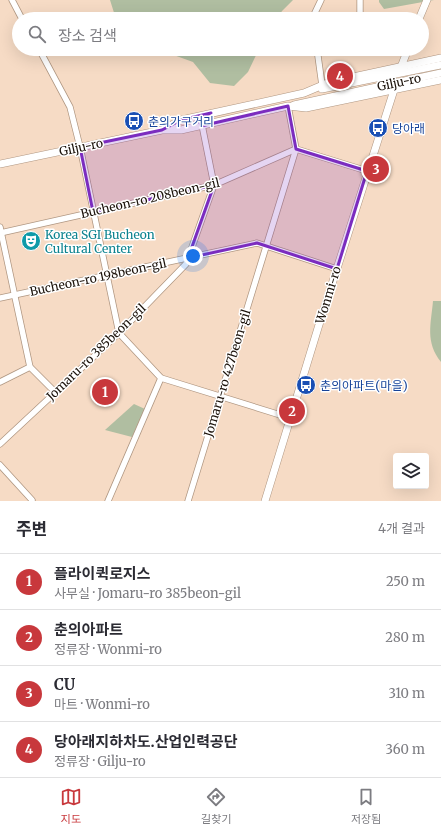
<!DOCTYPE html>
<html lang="ko">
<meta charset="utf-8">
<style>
body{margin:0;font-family:Merriweather,"Noto Sans KR",serif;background:#f2f2f3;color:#2b2b33}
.controls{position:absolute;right:12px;bottom:12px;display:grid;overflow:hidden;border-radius:4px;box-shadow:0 4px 16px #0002}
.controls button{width:36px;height:36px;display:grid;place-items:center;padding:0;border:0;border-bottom:1px solid #e1e1e2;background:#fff;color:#2b2b33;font:20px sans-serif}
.you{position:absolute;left:193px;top:256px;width:14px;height:14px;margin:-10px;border:3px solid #fff;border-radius:50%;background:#1a73e8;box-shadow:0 0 0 6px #1a73e833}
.badge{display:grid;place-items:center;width:26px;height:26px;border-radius:50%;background:#c8383c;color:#fff;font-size:13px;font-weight:700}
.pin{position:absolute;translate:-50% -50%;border:2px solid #fff;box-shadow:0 1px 4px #0006}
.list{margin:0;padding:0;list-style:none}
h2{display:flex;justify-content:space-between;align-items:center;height:52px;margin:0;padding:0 16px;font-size:17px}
h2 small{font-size:13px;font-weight:400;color:#7c7c81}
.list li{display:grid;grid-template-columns:26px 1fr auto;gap:12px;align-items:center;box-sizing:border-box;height:56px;padding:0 16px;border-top:1px solid #e1e1e2}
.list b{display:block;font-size:15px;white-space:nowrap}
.list p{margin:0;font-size:13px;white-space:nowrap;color:#7c7c81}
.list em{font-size:13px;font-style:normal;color:#7c7c81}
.icon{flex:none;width:22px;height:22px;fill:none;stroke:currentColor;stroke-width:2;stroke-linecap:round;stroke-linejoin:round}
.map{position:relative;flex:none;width:441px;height:501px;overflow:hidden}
.search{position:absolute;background:#fff;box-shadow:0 4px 16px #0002;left:12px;right:12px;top:12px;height:44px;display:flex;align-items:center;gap:10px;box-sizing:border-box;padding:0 14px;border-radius:22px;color:#7c7c81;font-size:15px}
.sheet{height:276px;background:#fff}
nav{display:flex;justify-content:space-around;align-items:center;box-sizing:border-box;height:56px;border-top:1px solid #e1e1e2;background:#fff;font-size:11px;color:#7c7c81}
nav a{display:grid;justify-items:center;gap:2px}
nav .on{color:#c8383c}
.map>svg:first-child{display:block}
.green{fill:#b0bea1}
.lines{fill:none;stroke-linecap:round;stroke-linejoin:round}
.street-casing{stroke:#b09782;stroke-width:7}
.secondary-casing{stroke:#b09782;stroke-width:8}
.street{stroke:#fff;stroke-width:5.5}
.secondary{stroke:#fff;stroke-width:7}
.marked{fill:#7b2cbf;fill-opacity:0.2;stroke:#7b2cbf;stroke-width:3;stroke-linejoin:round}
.labels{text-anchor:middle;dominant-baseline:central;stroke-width:3;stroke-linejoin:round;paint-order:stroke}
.street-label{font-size:12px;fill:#1b120a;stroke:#fff}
.transit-label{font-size:12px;fill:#164399;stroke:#fff;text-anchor:start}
.culture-label{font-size:12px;fill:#0d838f;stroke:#fff;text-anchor:start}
</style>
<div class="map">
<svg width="441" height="501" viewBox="0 0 441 501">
<rect width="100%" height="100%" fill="#f6dbc5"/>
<g class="green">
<path d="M110 0H293L282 11 277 19H116Z"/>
<path d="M379 0H434L384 9 379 2Z"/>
<path d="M157 49H259L248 72 234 86 210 83 193 62Z"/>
<path d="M433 301H441V362C425 342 431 324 433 301Z"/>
<path d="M134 404 145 409 132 437 105 430Z"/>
</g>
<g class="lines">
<defs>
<g id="street">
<path d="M12 0 22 19"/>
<path d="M312 19 321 0"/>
<path d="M360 19V0"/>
<path d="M39 49 70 107 80 147 119 333 161 378 290 418"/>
<path d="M317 49 322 85"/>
<path d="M0 227 30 367 55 392"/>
<path d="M0 233 214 185 296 149 367 171"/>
<path d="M0 298 257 243 337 269"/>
<path d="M0 382 30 367"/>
<path d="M0 444 119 333 186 264 214 185 202 125"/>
<path d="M0 465 32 500"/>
<path d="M108 501 161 378"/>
<path d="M188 501 296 149 288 106"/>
</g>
<g id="secondary">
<path d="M419 19 427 0"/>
<path d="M401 67 408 49"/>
<path d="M322 89 441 65"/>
<path d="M294 105 441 73"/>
<path d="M164 129 181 120 304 93 330 82 441 58"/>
<path d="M0 164 162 130H181L288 106 306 108 441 80"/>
<path d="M265 501 318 328 394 90"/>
</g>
</defs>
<use href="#street" class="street-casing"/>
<use href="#secondary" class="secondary-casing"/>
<use href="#street" class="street"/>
<use href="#secondary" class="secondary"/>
</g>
<path class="marked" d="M288 106 296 149 367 171 337 269 257 243 188 258 214 185 93 212 80 147 162 130 181 120 211 113 199 119 201 126Z"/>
<defs>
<symbol id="bus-disc" viewBox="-11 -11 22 22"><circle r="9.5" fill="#1a4fb4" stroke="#fff"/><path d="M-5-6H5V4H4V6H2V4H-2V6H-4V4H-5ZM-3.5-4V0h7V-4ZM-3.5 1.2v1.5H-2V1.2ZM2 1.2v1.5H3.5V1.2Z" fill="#fff"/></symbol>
<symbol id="theatre-disc" viewBox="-11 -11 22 22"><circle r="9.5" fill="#0f9aa8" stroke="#fff"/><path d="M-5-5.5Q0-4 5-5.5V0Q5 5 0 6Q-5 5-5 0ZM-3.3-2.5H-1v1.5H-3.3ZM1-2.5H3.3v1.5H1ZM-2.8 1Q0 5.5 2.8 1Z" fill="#fff"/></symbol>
</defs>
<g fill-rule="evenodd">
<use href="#bus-disc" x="123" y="110" width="22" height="22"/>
<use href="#bus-disc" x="367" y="117" width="22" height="22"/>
<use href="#theatre-disc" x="20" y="230" width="22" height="22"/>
<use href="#bus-disc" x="295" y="374" width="22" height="22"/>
</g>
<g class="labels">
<g class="street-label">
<text transform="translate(399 82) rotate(-12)">Gilju-ro</text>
<text transform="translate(81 147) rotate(-12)">Gilju-ro</text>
<text transform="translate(150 198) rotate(-13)">Bucheon-ro 208beon-gil</text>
<text transform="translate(98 277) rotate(-12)">Bucheon-ro 198beon-gil</text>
<text transform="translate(328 295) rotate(-73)">Wonmi-ro</text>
<text transform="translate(96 352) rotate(-44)">Jomaru-ro 385beon-gil</text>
<text transform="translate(227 373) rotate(-73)">Jomaru-ro 427beon-gil</text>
</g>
<g class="transit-label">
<text x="148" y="121">춘의가구거리</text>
<text x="392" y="128">당아래</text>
<text x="320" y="385">춘의아파트(마을)</text>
</g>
<g class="culture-label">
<text x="45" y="234">Korea SGI Bucheon<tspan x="45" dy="14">Cultural Center</tspan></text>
</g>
</g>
</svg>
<div class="controls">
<button><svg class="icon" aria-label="layers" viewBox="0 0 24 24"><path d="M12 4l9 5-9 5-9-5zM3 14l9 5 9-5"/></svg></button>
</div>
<div class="you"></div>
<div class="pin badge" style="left:105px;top:392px">1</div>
<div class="pin badge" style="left:292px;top:411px">2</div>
<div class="pin badge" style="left:376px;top:169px">3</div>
<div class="pin badge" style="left:340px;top:76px">4</div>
<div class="search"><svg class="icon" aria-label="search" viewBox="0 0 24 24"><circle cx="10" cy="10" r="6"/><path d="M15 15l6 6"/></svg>장소 검색</div>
</div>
<section class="sheet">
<h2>주변<small>4개 결과</small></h2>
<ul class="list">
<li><span class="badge">1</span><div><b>플라이퀵로지스</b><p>사무실 · Jomaru-ro 385beon-gil</p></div><em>250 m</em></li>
<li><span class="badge">2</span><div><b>춘의아파트</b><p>정류장 · Wonmi-ro</p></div><em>280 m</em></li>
<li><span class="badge">3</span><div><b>CU</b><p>마트 · Wonmi-ro</p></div><em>310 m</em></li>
<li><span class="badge">4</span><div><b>당아래지하차도.산업인력공단</b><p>정류장 · Gilju-ro</p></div><em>360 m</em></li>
</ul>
</section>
<nav>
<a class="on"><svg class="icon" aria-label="map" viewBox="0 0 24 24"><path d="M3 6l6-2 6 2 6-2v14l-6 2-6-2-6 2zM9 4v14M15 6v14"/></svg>지도</a>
<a><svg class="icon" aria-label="directions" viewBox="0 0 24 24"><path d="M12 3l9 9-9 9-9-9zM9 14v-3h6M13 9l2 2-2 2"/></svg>길찾기</a>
<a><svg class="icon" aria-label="saved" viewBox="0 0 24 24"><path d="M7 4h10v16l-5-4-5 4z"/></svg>저장됨</a>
</nav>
